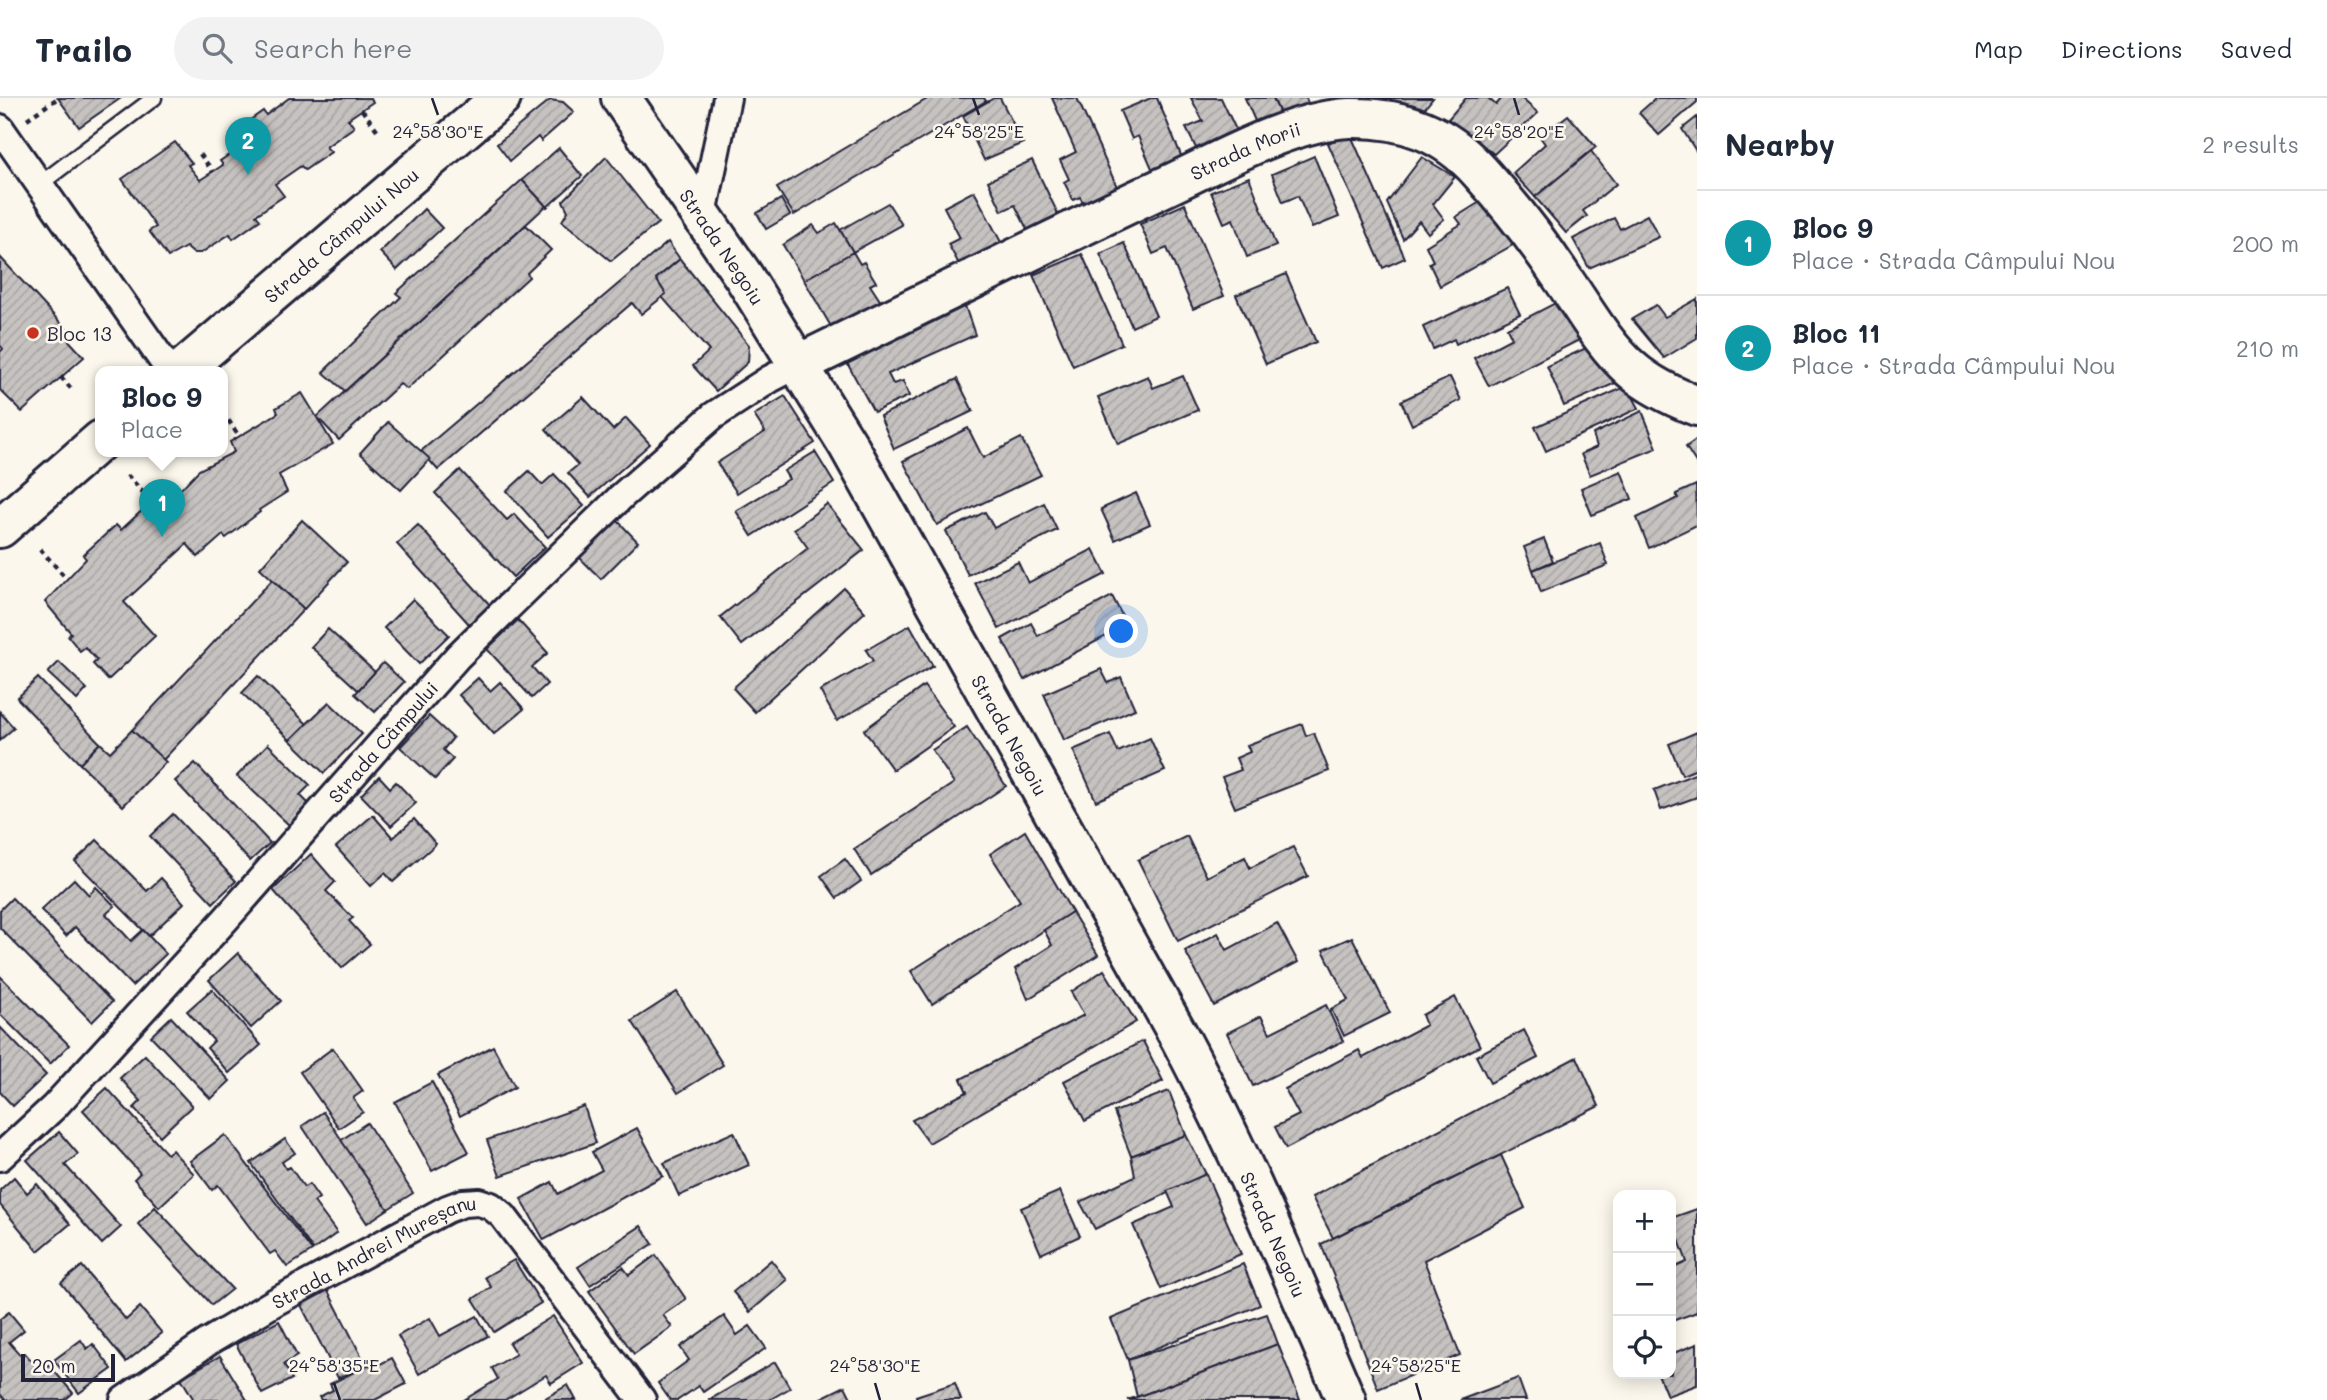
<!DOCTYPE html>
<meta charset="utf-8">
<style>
body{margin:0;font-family:Mali,sans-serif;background:#f2f2f3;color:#1f2937}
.controls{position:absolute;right:21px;bottom:21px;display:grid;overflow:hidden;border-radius:14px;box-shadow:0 4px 18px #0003}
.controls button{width:63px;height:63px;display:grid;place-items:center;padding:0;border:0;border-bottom:2px solid #e0e1e3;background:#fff;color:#1f2937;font:35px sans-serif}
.scale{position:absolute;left:21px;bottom:18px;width:94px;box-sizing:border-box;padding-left:7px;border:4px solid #22223b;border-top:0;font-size:19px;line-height:24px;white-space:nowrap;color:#22223b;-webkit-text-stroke:5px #fbf7ec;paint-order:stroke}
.you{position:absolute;left:1122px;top:534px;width:24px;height:24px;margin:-18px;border:5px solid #fff;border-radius:50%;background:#1a73e8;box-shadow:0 0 0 10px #1a73e833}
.badge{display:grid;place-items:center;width:46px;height:46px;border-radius:50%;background:#c8321e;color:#fff;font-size:23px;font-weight:700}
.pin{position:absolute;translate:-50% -58px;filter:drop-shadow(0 2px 4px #0008)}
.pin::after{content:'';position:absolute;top:37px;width:24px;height:21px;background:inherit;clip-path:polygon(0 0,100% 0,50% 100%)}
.popup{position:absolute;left:95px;top:268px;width:133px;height:91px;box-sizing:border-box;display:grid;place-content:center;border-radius:14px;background:#fff;filter:drop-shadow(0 2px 5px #0005);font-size:23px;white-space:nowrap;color:#747a83}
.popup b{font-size:26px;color:#1f2937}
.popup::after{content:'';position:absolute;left:50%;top:100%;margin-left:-14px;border:14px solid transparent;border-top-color:#fff}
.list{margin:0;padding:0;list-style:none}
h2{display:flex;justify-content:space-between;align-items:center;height:91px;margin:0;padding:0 28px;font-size:30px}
h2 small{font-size:23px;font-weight:400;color:#747a83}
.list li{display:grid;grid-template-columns:46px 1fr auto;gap:21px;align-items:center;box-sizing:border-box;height:105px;padding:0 28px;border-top:2px solid #e0e1e3}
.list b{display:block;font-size:26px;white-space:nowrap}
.list p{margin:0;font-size:23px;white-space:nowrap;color:#747a83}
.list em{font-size:23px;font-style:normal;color:#747a83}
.icon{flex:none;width:38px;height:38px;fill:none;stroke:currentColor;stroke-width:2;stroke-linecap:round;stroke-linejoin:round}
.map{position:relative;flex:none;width:1697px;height:1302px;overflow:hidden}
header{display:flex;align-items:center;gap:42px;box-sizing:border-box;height:98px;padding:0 35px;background:#fff;border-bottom:2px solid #e0e1e3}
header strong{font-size:33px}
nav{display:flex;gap:38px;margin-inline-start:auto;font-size:24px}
.search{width:490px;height:63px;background:#f2f2f3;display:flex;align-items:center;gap:18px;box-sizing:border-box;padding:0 24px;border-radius:38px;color:#747a83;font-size:26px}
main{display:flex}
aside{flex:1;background:#fff}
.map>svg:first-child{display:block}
.building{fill:url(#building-hatch);stroke:#22223b;stroke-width:2}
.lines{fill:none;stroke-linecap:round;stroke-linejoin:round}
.lane-casing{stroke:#22223b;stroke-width:19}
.street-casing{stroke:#22223b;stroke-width:32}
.secondary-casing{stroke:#22223b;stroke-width:44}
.path{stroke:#22223b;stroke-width:4.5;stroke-dasharray:5 5;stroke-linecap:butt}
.lane{stroke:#fbf7ec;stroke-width:14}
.street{stroke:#fbf7ec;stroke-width:26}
.secondary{stroke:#fbf7ec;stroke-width:38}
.ticks{fill:none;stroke:#22223b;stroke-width:2.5}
.poi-dot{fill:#c8321e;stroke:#fbf7ec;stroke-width:2.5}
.labels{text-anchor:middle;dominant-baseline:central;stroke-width:5;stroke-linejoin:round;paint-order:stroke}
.street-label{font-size:19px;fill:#22223b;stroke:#fbf7ec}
.poi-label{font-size:19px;fill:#22223b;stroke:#fbf7ec;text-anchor:start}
.ticks-label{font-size:18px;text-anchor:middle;fill:#22223b;stroke:#fbf7ec;stroke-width:5;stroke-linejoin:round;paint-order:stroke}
</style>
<header>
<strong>Trailo</strong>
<div class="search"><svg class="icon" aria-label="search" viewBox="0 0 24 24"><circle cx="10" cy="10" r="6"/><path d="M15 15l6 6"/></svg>Search here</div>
<nav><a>Map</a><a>Directions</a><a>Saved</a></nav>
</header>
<main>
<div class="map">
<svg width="1697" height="1302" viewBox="0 0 1697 1302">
<defs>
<pattern id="building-hatch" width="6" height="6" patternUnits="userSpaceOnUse" patternTransform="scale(1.75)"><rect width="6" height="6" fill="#c6c2c0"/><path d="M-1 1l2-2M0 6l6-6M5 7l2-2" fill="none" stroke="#aaa6a6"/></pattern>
</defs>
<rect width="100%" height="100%" fill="#fbf7ec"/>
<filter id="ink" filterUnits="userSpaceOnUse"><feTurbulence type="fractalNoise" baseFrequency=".0143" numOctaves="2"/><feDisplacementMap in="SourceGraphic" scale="14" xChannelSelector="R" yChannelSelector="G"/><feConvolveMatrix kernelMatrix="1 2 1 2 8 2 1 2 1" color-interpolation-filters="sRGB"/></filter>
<g filter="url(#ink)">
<g class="building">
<path d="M58 0H121L79 29Z"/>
<path d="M289 0H371L373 4 348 21 354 29 326 49 331 54 305 72 301 68 275 86 284 98 256 117 260 122 233 141 230 136 201 155H193L186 149 168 159 149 133 156 129 122 81 175 44 192 65 188 67 200 82 223 67 220 63 245 46 236 32 263 13 266 17Z"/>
<path d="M929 0H984L986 3 794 117 777 90Z"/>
<path d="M994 0H1000L1023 45 984 62 963 18Z"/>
<path d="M1052 0H1077L1118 91 1084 106 1080 99 1073 102 1064 84 1069 81 1060 62 1076 54Z"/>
<path d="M1151 0H1157L1183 62 1154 75 1138 38 1132 41 1120 13Z"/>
<path d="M1191 0H1221L1239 38 1199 56 1186 30 1203 23Z"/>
<path d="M1245 0H1273L1282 20 1258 30Z"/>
<path d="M1273 0H1306L1309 8 1282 20Z"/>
<path d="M1357 0H1433L1421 15Z"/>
<path d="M1466 0H1488L1496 7 1502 0H1521L1538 15 1494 56 1448 21Z"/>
<path d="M1656 0H1697V4L1659 37 1639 15Z"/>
<path d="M550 2 563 4 574 14 541 43 538 39 510 63 497 46Z"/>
<path d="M1568 17 1596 49 1535 99 1513 75 1545 46 1540 39Z"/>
<path d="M1697 19V52L1696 53 1682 31Z"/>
<path d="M1350 35 1405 160 1383 170 1328 45Z"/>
<path d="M559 50 582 78 547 109 522 82Z"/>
<path d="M1591 53 1616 86 1583 113 1587 118 1566 135 1535 99Z"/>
<path d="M1314 58 1339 119 1312 130 1298 98 1283 104 1272 76Z"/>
<path d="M606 59 658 125 611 163 562 123 568 113 563 103Z"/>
<path d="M1422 59 1455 79 1433 106 1444 121 1428 135 1419 123 1403 141 1387 105Z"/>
<path d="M1032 62 1060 120 1029 135 1015 107 1002 113 988 83Z"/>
<path d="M1249 79 1276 148 1247 159 1233 121 1224 125 1211 94Z"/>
<path d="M522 82 546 108 345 293 323 274 401 199 396 195Z"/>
<path d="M974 93 1002 146 960 168 948 146 960 140 944 109Z"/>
<path d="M1488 99 1520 143 1440 188 1429 165 1433 163 1426 148 1461 126 1456 119Z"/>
<path d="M781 101 790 117 766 131 757 115Z"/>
<path d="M888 105 902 127 853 154 840 132Z"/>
<path d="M1185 106 1224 198 1193 211 1167 150 1153 156 1140 126Z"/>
<path d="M424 111 442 130 397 172 380 154Z"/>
<path d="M1647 117 1659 139 1589 170 1573 141 1614 120 1620 131Z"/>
<path d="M836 125 853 154 804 182 783 147 813 127 819 135Z"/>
<path d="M526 127 551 152 527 175 529 179 407 291 400 286 339 342 317 319Z"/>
<path d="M668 144 680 161 656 181 666 196 641 216 632 205 438 372 421 353Z"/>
<path d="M1124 145 1156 218 1132 229 1100 156Z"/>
<path d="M853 154 860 166 864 164 876 184 870 187 881 204 833 232 804 182Z"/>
<path d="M1082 156 1122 246 1073 268 1033 177Z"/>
<path d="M0 159 68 233 64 237 84 259 22 314 0 292V254L3 251 0 247Z"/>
<path d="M680 161 749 247 748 264 716 293 693 268 709 253 662 199 666 196 656 181Z"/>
<path d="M1286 176 1316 244 1266 266 1236 197Z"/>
<path d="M1507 190 1520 216 1456 246 1454 241 1433 251 1423 229Z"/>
<path d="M1565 200 1585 239 1489 288 1474 260 1512 240 1507 230Z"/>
<path d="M1697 201V240L1664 260 1632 221 1656 207 1665 219Z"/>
<path d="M965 208 975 237 888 276 893 286 903 283 909 298 874 314 847 265Z"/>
<path d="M1597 245 1620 283 1564 308 1547 268Z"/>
<path d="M1148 278 1153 290 1183 278 1198 312 1118 346 1098 299Z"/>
<path d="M1450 279 1461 302 1412 327 1401 303Z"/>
<path d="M957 281 973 313 894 351 880 318Z"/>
<path d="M1627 288 1639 310 1546 353 1535 329Z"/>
<path d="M302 295 333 346 279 377 287 394 259 412 260 414 226 440 223 437 198 459 187 446 124 504 155 538 108 582 93 566 97 562 85 549 80 553 68 538 71 535 45 504 86 461 83 457 116 427 121 432 164 392 173 399 199 372 234 354 230 344 278 315 276 310Z"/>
<path d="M785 298 815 345 737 395 717 365 765 334 754 317Z"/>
<path d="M583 299 613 332 626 320 650 346 590 399 568 375 578 367 546 331Z"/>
<path d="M1642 313 1657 350 1590 377 1581 356 1597 349 1593 336Z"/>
<path d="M388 324 430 361 401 392 360 355Z"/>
<path d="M968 330 983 360 1021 340 1041 377 937 427 903 363Z"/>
<path d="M1697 341V366L1686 349Z"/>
<path d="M815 354 834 385 752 438 736 413 789 381 784 373Z"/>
<path d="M460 372 507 422 514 416 545 449 513 479 435 395Z"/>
<path d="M529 373 542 387 554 376 584 408 548 439 507 393Z"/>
<path d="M1621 373 1632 401 1592 417 1581 390Z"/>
<path d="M1696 387 1697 427 1649 450 1637 420 1678 400 1676 396Z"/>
<path d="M1136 395 1150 426 1115 442 1101 411Z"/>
<path d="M1044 405 1057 432 968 477 946 433 985 414 994 430Z"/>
<path d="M827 406 864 452 742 547 720 519 808 450 794 431Z"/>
<path d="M616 421 638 444 601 481 578 458Z"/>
<path d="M302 422 347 464 304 511 260 470Z"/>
<path d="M418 427 490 507 469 526 397 446Z"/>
<path d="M1544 441 1553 463 1533 472 1524 449Z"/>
<path d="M1600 445 1608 467 1541 494 1533 472Z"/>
<path d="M1093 451 1106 476 999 531 975 485 1018 464 1028 485Z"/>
<path d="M272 482 304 511 163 662 132 632Z"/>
<path d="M844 490 865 514 755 614 733 590Z"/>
<path d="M1112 498 1127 527 1024 582 1002 541 1031 525 1038 538Z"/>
<path d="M413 501 449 537 419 566 384 530Z"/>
<path d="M518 522 548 555 532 569 547 586 532 600 487 551Z"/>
<path d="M910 527 933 568 837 623 820 593 873 563 866 552Z"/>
<path d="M328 531 375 574 358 592 311 549Z"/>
<path d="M59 564 87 591 77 602 48 575Z"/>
<path d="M383 565 404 584 375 614 355 596Z"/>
<path d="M1101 571 1108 585 1121 579 1135 611 1064 642 1044 596Z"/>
<path d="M258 578 307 626 290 642 242 595Z"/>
<path d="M38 580 100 645 80 666 17 600Z"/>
<path d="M478 580 490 593 500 584 524 611 494 636 459 597Z"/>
<path d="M924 588 954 629 893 672 864 632Z"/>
<path d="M329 604 362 636 324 675 290 642Z"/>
<path d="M0 614 14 630 0 642Z"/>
<path d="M429 618 453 640 443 652 453 661 435 681 400 649Z"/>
<path d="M1302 626 1306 638 1314 635 1329 673 1235 710 1222 679 1241 672 1236 660 1250 654 1247 647Z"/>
<path d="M967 629 1006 688 871 777 854 751 954 685 932 652Z"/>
<path d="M132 632 166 664 123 708 80 666 100 645 110 654Z"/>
<path d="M1697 634V671L1682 677 1669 646Z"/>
<path d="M1110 636 1118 654 1150 640 1165 673 1096 703 1073 652Z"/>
<path d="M268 646 310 687 300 697 309 706 289 727 237 678Z"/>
<path d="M195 665 270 745 250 763 175 683Z"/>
<path d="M1697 675V699L1661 712 1654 692Z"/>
<path d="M379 678 390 690 396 684 416 705 391 728 361 697Z"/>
<path d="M173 716 236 783 213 805 150 738Z"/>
<path d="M373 717 393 740 414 721 436 746 393 784 385 775 371 788 336 749Z"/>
<path d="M1025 733 1072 814 932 906 911 873 1020 803 990 756Z"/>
<path d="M1187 738 1207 779 1245 759 1250 770 1293 749 1308 778 1178 843 1138 762Z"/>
<path d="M97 742 147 793 161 780 184 805 149 838 75 763Z"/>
<path d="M311 756 335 784 326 793 353 820 349 823 370 846 342 870 273 792Z"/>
<path d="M845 761 861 783 837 800 821 778Z"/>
<path d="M74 781 89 797 96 789 115 808 106 816 131 843 143 832 166 856 132 888 75 829 66 838 41 812Z"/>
<path d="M12 800 112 904 92 924 0 830V812Z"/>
<path d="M1072 814 1098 857 1028 901 1015 871 1052 847 1044 832Z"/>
<path d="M1277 825 1298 864 1214 908 1185 853 1218 835 1227 852Z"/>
<path d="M1352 839 1390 915 1344 938 1331 911 1348 902 1323 852Z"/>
<path d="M238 855 281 903 251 930 209 882Z"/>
<path d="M1104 872 1136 924 929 1045 912 1022 967 994 961 981 1084 917 1071 894Z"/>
<path d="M0 878 69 947 50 966 0 916Z"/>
<path d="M212 891 261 947 229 975 207 950 214 943 187 913Z"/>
<path d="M677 894 723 967 678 995 632 923Z"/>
<path d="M1455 899 1480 948 1286 1051 1275 1029 1299 1017 1285 991 1359 952 1363 960 1426 927 1422 917Z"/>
<path d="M1326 907 1343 943 1253 988 1227 935 1261 918 1270 935Z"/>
<path d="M171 919 230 983 211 1001 151 938Z"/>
<path d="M0 929 46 977 13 1008 0 994Z"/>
<path d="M1524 932 1538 960 1490 985 1476 958Z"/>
<path d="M1143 943 1163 983 1085 1023 1064 983Z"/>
<path d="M493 948 515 989 460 1018 438 977Z"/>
<path d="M333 950 363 993 353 1000 363 1014 339 1030 300 974Z"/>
<path d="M145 957 192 1008 160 1038 134 1010 141 1003 120 980Z"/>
<path d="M1577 959 1599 1008 1333 1140 1312 1099Z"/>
<path d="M432 984 469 1054 432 1073 395 1004Z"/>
<path d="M107 990 167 1056 172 1052 194 1076 159 1109 134 1081 140 1075 83 1012Z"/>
<path d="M1169 993 1186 1037 1131 1058 1114 1014Z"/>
<path d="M584 1008 596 1045 500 1078 487 1042Z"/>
<path d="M323 1014 388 1111 367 1125 302 1028Z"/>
<path d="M367 1025 413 1095 388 1111 341 1042Z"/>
<path d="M637 1030 663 1078 544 1142 521 1101 552 1084 558 1096 602 1072 592 1054Z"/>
<path d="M59 1034 78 1056 65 1067 121 1129 102 1146 27 1062Z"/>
<path d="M734 1034 749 1067 679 1098 664 1065Z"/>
<path d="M225 1037 312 1153 287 1169 275 1153 270 1156 218 1087 212 1092 190 1063Z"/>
<path d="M1186 1037 1206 1076 1095 1131 1080 1104 1135 1078 1131 1058Z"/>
<path d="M285 1041 295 1055 282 1064 286 1071 290 1069 304 1089 309 1086 319 1100 314 1104 337 1135 313 1152 251 1065Z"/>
<path d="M1501 1057 1525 1110 1424 1162 1460 1257 1378 1291 1321 1146Z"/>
<path d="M1206 1076 1241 1156 1161 1191 1133 1127 1174 1109 1167 1093Z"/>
<path d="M14 1079 27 1095 37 1086 70 1126 38 1153 0 1107V1092Z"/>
<path d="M1060 1093 1080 1138 1041 1156 1021 1110Z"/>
<path d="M155 1109 232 1191 212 1207 138 1126Z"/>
<path d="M1697 1111V1214L1675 1222 1671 1210V1171L1687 1164 1671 1120Z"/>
<path d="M641 1128 653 1146 590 1187 578 1169Z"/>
<path d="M656 1157 686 1201 663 1217 672 1229 634 1256 589 1193 623 1169 629 1177Z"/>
<path d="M514 1162 541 1205 494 1234 473 1201 491 1189 485 1179Z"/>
<path d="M771 1162 787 1182 750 1214 733 1194Z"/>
<path d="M1243 1166 1260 1207 1128 1262 1111 1221Z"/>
<path d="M82 1168 126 1222 140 1209 162 1235 126 1264 61 1185Z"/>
<path d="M327 1191 366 1267 338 1280 300 1205Z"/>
<path d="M9 1214 24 1232 9 1244 21 1258 25 1255 41 1274 49 1267 73 1295 65 1302H5L0 1296V1221Z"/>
<path d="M1267 1216 1278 1246 1137 1299 1128 1262Z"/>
<path d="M477 1218 488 1238 419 1276 398 1238 430 1220 440 1238Z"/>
<path d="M553 1218 583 1265 551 1285 546 1277 505 1302H464L498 1281 492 1270 516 1256 509 1245Z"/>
<path d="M724 1218 737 1237 750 1228 766 1250 703 1294 699 1288 678 1302H670L658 1285 689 1262 680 1249Z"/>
<path d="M279 1223 297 1258 284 1266 292 1281 262 1296 236 1246Z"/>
<path d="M81 1242 87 1251 93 1246 112 1271 79 1295 54 1262Z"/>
<path d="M1278 1246 1300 1302H1127L1137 1299Z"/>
<path d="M1697 1246V1287L1667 1298 1658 1276H1671V1256Z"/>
<path d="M220 1258 247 1302H194L181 1280Z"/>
<path d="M392 1260 406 1286 375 1302H321L319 1299 333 1292 330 1286 370 1266 372 1270Z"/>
<path d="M775 1264 790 1290 769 1302H709Z"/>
<path d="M1518 1280 1526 1302H1460Z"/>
<path d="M955 1285 961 1302H917L916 1298Z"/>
<path d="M568 1287 576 1302H542Z"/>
<path d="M845 1288 852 1302H817Z"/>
</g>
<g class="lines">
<defs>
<path id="lane" d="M40 86 154 0"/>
<g id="street">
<path d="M0 30 170 273"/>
<path d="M703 116 727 0"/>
<path id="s1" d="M0 1059 54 1009 225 822 458 558 623 397 713 318 770 281 799 266"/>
<path id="s2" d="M124 1302 208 1244 275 1204 447 1111 463 1105 479 1104 491 1108 503 1118 642 1302"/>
</g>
<g id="secondary">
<path id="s3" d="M621 0 744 179 848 347 1181 942C1243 1059 1294 1181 1346 1302"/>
<path id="s4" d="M799 266C920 207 1041 147 1164 89 1218 64 1291 22 1350 20 1404 19 1445 35 1480 74 1511 108 1538 143 1563 181 1584 211 1603 246 1631 271 1650 288 1674 299 1697 308"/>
<path id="s5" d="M181 273 501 0"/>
<path d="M0 430 101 342"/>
</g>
</defs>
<use href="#lane" class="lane-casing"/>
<use href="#street" class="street-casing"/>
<use href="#secondary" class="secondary-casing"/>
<g class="path">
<path d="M362 12 378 33"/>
<path d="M27 21 58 0"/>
<path d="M200 56 213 74"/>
<path d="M61 279 74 294"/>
<path d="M223 314 238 337"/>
<path d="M127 377 151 403"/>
<path d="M40 451 67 481"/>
</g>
<use href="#lane" class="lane"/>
<use href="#street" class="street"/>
<use href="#secondary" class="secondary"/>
</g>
</g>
<path class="ticks" d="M432 0 438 17M973 0 979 17M1514 0 1519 17M334 1285 340 1302M875 1285 880 1302M1416 1285 1421 1302"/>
<circle class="poi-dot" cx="33" cy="235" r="7"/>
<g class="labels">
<g class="street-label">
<text stroke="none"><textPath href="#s4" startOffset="495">Strada Morii</textPath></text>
<text stroke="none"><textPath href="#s5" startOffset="210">Strada Câmpului Nou</textPath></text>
<text stroke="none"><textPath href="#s3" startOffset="180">Strada Negoiu</textPath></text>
<text stroke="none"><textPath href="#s3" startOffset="747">Strada Negoiu</textPath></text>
<text stroke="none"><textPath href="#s1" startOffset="565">Strada Câmpului</textPath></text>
<text stroke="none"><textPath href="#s3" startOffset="1312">Strada Negoiu</textPath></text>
<text stroke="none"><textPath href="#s2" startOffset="292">Strada Andrei Mureșanu</textPath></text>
</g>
<g class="poi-label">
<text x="47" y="235">Bloc 13</text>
</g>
</g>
<g class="ticks-label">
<text x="438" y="40">24°58'30"E</text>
<text x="979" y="40">24°58'25"E</text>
<text x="1519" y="40">24°58'20"E</text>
<text x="334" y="1274">24°58'35"E</text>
<text x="875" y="1274">24°58'30"E</text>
<text x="1416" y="1274">24°58'25"E</text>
</g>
</svg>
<div class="controls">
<button>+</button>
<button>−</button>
<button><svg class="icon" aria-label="locate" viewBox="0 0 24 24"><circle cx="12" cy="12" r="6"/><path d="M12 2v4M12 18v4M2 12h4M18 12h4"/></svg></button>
</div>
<div class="scale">20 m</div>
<div class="you"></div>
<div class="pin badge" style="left:162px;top:439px;background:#0f9aa8">1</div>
<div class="popup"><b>Bloc 9</b>Place</div>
<div class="pin badge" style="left:248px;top:77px;background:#0f9aa8">2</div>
</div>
<aside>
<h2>Nearby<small>2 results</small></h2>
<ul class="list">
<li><span class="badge" style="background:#0f9aa8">1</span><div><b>Bloc 9</b><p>Place · Strada Câmpului Nou</p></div><em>200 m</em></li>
<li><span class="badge" style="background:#0f9aa8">2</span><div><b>Bloc 11</b><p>Place · Strada Câmpului Nou</p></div><em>210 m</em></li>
</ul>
</aside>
</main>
